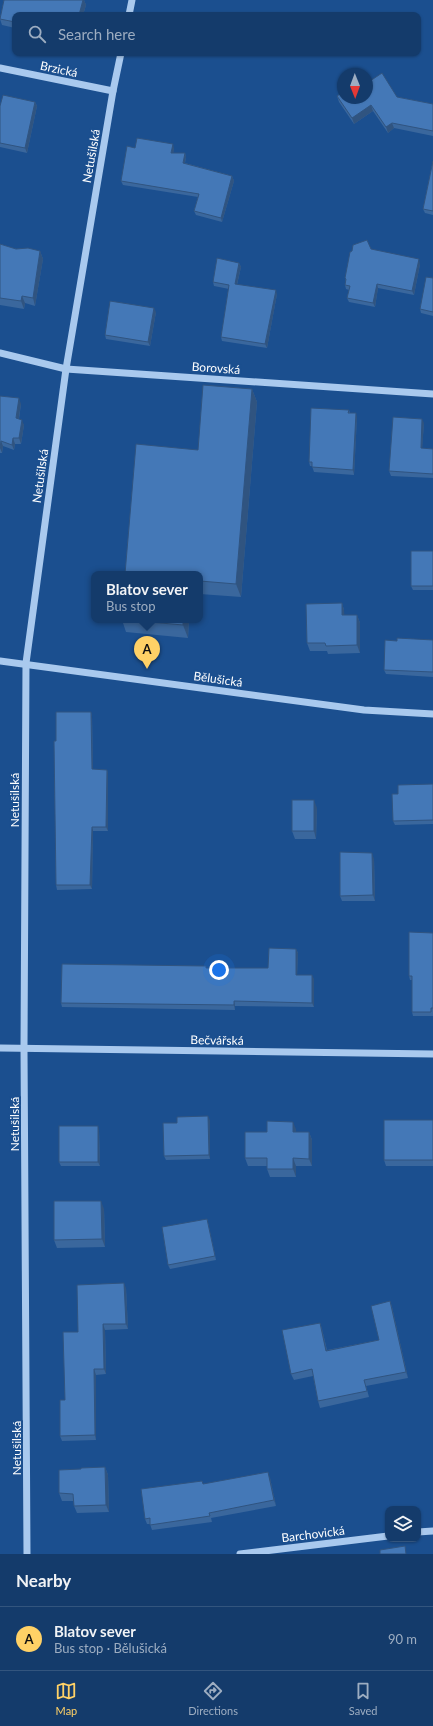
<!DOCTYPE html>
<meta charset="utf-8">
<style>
body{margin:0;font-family:Lato,sans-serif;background:#1d4271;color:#f1f3f6}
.controls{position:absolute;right:12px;bottom:12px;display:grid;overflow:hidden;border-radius:8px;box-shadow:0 1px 3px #0004}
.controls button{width:36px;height:36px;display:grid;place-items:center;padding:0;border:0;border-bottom:1px solid #33557e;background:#143b6b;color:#f1f3f6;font:20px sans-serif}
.compass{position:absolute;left:337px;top:68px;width:36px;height:36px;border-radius:50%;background:#143b6b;box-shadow:0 1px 3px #0004;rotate:179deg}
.you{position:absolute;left:219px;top:970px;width:14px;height:14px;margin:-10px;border:3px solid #fff;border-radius:50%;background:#1a73e8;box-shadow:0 0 0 6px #1a73e833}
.badge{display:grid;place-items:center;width:26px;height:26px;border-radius:50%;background:#ffd166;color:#111;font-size:13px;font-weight:700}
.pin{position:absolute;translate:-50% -33px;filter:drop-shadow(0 1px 2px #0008)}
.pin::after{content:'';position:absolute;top:21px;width:14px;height:12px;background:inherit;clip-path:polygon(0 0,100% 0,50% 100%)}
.popup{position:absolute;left:91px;top:571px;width:112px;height:52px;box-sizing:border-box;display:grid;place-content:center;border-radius:8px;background:#143b6b;filter:drop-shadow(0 1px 3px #0005);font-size:13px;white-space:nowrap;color:#9dadc1}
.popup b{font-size:15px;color:#f1f3f6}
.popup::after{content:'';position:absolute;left:50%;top:100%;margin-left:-8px;border:8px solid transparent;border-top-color:#143b6b}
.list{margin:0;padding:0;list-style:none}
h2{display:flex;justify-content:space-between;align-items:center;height:52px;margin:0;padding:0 16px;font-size:17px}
h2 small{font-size:13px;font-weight:400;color:#9dadc1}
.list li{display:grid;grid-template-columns:26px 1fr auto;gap:12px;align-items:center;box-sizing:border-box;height:64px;padding:0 16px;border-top:1px solid #33557e}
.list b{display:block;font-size:15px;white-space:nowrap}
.list p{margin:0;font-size:13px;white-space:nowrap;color:#9dadc1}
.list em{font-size:13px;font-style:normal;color:#9dadc1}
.icon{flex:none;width:22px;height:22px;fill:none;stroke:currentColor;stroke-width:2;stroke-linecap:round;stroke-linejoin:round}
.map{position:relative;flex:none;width:433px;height:1554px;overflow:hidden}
.search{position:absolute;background:#143b6b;box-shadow:0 1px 3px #0004;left:12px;right:12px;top:12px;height:44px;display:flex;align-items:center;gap:10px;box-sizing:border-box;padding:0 14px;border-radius:8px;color:#9dadc1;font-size:15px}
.sheet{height:116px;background:#143b6b}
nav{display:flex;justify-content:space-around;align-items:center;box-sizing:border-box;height:56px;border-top:1px solid #33557e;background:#143b6b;font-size:11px;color:#9dadc1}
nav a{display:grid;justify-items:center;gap:2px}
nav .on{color:#ffd166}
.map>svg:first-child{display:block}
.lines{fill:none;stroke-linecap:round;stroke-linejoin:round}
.minor{stroke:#a9c9ee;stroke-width:7}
.wall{fill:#3a679d}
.shaded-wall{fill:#305480}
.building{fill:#4478b7;stroke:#305480}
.labels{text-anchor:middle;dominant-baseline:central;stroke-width:4;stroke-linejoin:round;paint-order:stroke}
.street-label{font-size:12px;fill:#fff;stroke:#1b4f8f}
</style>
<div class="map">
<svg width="433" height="1554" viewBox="0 0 433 1554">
<rect width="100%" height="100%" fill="#1b4f8f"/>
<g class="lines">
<g class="minor">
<path d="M129 15 132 0"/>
<path d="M0 68 113 91"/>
<path d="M0 353 66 369 433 394"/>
<path d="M0 661 364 710 433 714"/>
<path d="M0 1048 433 1054"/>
<path d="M418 1532 433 1531"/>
<path d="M27 1554 24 1048 26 663 66 369 113 91 121 53"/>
<path d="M240 1554 388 1536"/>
</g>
</g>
<g class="wall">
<path d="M4 0H84L86 5 83 15H15V28L2 25 0 19Z"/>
<path d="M337 96 397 97 433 104V136L394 128 388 133 373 111 354 124 339 102Z"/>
<path d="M35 102 37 106 27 153 0 147V106Z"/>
<path d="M135 148H174L173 153H185L186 157 185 163 232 176 234 181 222 222 196 215 194 211 198 197 123 185 121 181Z"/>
<path d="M433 161V215L425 213 423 209Z"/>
<path d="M0 244 16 249 40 251 43 259 35 306 25 303 24 309 0 305Z"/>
<path d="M371 249 420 264 414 295 378 288 375 307 349 302 347 298 349 290 346 289 345 285 346 281 345 278Z"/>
<path d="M239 263 241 267 237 285 277 294 267 348 222 341 221 337 229 289 214 286 213 282Z"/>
<path d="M433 278V316L421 313 420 309Z"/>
<path d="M156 312 150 346 106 339 105 335Z"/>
<path d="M252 389 257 402 241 597 200 594 198 450Z"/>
<path d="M0 396 21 404 19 419 24 425 21 444H15L14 450 3 446 2 453H0Z"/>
<path d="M349 410 350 413 357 417 354 475 314 472 312 466H310L309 462Z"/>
<path d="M424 423 422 448 433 449V478L391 476 389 471Z"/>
<path d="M433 551V590H413L411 586Z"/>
<path d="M342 603 344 610V615H357L360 623V653L328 654 327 651H310L307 643Z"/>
<path d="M122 620H189L188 638 126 632Z"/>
<path d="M433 640V677L386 674 384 670 397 641Z"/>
<path d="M91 712 92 716 93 769 107 770 108 774V831H93L92 889 57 890 56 885V741Z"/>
<path d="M433 784V824L395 825 393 821Z"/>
<path d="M317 808 316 839H295L292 831Z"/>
<path d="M374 859 375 901H342L340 896Z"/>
<path d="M433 933V1016H413L412 1012V980H410L409 976Z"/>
<path d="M296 949 298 953 297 975 314 979V1007L235 1006V1010L62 1007 61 1003 206 966V968H268Z"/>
<path d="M210 1120V1159L166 1160 164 1156Z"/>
<path d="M433 1120V1166H386L384 1160Z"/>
<path d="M296 1129V1132H309L312 1140V1166H296V1177H270L267 1169V1166H248L245 1158 267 1132Z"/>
<path d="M99 1130 100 1166H61L59 1162Z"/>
<path d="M104 1209 105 1247 57 1248 54 1240Z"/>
<path d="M207 1219 208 1223 216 1260 170 1269 168 1265Z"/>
<path d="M126 1288 128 1329 105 1330 106 1374 96 1375V1440L62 1441 60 1436 65 1400 78 1332Z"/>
<path d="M390 1301 392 1307 408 1378 366 1386 369 1397 320 1408 318 1401 313 1376 294 1380 291 1374 320 1323 322 1329 327 1350 379 1340Z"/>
<path d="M105 1467 108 1475 109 1512 77 1513 74 1506V1501H62L59 1493 81 1469Z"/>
<path d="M270 1478 276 1506 211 1518 212 1522 152 1530 150 1524H147L145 1519 202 1481 203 1484Z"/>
</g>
<g class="shaded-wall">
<path d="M83 0H84L86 5 83 15H79Z"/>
<path d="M35 102 37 106 27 153 25 148Z"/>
<path d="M371 105 373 111 354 124 352 118Z"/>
<path d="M392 123 394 128 388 133 386 127Z"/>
<path d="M173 144 174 148 173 157 171 153Z"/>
<path d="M185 153 186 157 184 167 183 163Z"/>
<path d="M232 176 234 181 222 222 221 218Z"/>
<path d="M40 251 43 259 35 306 33 298Z"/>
<path d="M419 259 420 264 414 295 412 291Z"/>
<path d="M239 263 241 267 236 288 235 284Z"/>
<path d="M377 284 378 288 375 307 373 303Z"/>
<path d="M276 290 277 294 267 348 265 344Z"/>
<path d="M22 296 25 303 24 309 21 301Z"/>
<path d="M154 308 156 312 150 346 148 342Z"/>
<path d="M252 389 257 402 241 597 236 584Z"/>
<path d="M19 398 21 404 18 423 16 418Z"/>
<path d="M356 413 357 417 354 475 353 470Z"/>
<path d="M422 419 424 423 422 452 421 448Z"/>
<path d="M22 420 24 425 21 444 19 438Z"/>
<path d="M13 438 15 444 14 450 12 445Z"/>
<path d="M1 441 3 446 2 453 0 448Z"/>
<path d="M342 603 344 610 345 623 342 615Z"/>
<path d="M357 615 360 623V653L357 645Z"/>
<path d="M183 620H189L188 638 183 625Z"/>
<path d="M91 712 92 716 93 774 92 769Z"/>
<path d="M107 770 108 774V831L106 827Z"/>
<path d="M314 800 317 808 316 839 314 831Z"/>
<path d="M92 827 93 831 92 889 90 885Z"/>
<path d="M372 853 374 859 375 901 373 895Z"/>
<path d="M296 949 298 953 297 979 296 975Z"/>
<path d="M312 975 314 979V1007L312 1003Z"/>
<path d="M234 1001 235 1006V1010L234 1005Z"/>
<path d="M208 1116 210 1120V1159L209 1155Z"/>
<path d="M293 1122 296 1129V1140L293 1132Z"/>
<path d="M98 1126 99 1130 100 1166 98 1162Z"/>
<path d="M309 1132 312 1140V1166L309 1159Z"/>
<path d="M293 1158 296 1166V1177L293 1169Z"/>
<path d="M101 1201 104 1209 105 1247 102 1239Z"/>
<path d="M124 1283 126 1288 128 1329 126 1324Z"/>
<path d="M390 1301 392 1307 408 1378 406 1372Z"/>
<path d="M320 1323 322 1329 328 1357 326 1351Z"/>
<path d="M103 1324 105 1330 106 1374 104 1369Z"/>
<path d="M94 1369 96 1375V1440L95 1435Z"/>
<path d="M105 1467 108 1475 109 1512 106 1505Z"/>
<path d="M268 1472 270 1478 276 1506 274 1500Z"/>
</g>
<g class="building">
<path d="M4 0H83L79 15H15V22L0 19Z"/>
<path d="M382 73 397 97 433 104V131L392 123 386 127 371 105 352 118 337 96 343 92V98H367V83Z"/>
<path d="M3 95 35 102 25 148 0 143V106Z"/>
<path d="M137 138 173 144 171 153H185L183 163 232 176 221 218 194 211 199 194 121 181 127 146 135 148Z"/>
<path d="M433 161V211L423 209Z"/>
<path d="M367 240 371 249 419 259 412 291 377 284 373 303 347 298 350 286 345 285 346 279 345 278 350 252 352 251 353 245Z"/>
<path d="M0 244 16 249 28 248 40 251 33 298 22 296 21 301 0 298Z"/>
<path d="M217 258 239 263 235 284 276 290 265 344 221 337 229 285 213 282Z"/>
<path d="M426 277 433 278V312L420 309Z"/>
<path d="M110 301 154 308 148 342 105 335Z"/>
<path d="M203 385 252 389 236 584 200 581V574H125L136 444 198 450Z"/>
<path d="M0 396 19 398 16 418 22 420 19 438H13L12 445 1 441 0 448Z"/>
<path d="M311 408 349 410 348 413H356L353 470 312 467V462H309Z"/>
<path d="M393 417 422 419 421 448 433 449V474L389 471Z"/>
<rect x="411" y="551" width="22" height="35"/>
<path d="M342 603V615H357V645L326 646 325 643H307L306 604Z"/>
<path d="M127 620H183V625Z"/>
<path d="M397 638 433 640V672L384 670 385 640 397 641Z"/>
<path d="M56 712H91L92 769 107 770 106 827H92L90 885H56L54 741H56Z"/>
<path d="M433 784V820L393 821 392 794H398V785Z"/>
<rect x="292" y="800" width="22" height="31"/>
<path d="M340 852 372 853 373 895 340 896Z"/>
<path d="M409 932 433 933V1008H431V1012H412V976H409Z"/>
<path d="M269 948 296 949V975H312V1003L234 1001V1005L61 1003 62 964 206 966V968H268Z"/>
<path d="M208 1116 209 1155 164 1156 163 1123H177V1117Z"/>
<rect x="384" y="1120" width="49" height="40"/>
<path d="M267 1121 293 1122V1132H309V1159L293 1158V1169H267V1158H245V1132H267Z"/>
<rect x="59" y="1126" width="39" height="36"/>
<path d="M54 1201H101L102 1239 54 1240Z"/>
<path d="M207 1219 215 1256 168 1265 162 1227Z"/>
<path d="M124 1283 126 1324H103L104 1369H94L95 1435 60 1436V1400H65L63 1332H78L77 1285Z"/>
<path d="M390 1301 406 1372 364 1380 367 1391 318 1401 312 1369 291 1374 282 1330 320 1323 326 1351 379 1340 371 1306Z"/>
<path d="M105 1467 106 1505 74 1506 73 1494 59 1493V1470L81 1469V1468Z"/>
<path d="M268 1472 274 1500 209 1513 210 1516 150 1525V1518L145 1519 141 1489 202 1481 203 1484Z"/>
<path d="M405 1546 406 1554H380V1550Z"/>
</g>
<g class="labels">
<g class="street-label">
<text transform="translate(59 69) rotate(12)">Brzická</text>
<text transform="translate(91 156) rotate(-80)">Netušilská</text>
<text transform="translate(216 368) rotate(4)">Borovská</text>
<text transform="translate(40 476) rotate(-82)">Netušilská</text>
<text transform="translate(218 679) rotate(8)">Bělušická</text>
<text transform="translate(14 800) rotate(-90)">Netušilská</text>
<text transform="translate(217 1040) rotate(1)">Bečvářská</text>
<text transform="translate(14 1124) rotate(-90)">Netušilská</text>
<text transform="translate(16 1448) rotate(-90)">Netušilská</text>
<text transform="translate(313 1534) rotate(-7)">Barchovická</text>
</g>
</g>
</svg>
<div class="controls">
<button><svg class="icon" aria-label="layers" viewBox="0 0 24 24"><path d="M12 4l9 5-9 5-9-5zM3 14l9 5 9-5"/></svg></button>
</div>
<svg class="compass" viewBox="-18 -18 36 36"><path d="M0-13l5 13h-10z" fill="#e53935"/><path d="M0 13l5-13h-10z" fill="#9dadc1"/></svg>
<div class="you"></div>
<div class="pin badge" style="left:147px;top:669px">A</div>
<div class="popup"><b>Blatov sever</b>Bus stop</div>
<div class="search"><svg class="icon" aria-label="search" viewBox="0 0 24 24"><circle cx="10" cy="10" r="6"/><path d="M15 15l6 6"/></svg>Search here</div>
</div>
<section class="sheet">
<h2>Nearby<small></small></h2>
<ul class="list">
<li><span class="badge">A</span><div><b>Blatov sever</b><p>Bus stop · Bělušická</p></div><em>90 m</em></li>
</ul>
</section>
<nav>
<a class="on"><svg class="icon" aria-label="map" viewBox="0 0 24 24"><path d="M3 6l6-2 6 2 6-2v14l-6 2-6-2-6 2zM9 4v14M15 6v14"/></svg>Map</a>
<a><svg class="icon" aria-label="directions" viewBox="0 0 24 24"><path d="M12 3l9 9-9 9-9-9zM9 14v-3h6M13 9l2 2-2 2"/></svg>Directions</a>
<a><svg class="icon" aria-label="saved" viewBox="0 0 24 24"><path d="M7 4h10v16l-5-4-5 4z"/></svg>Saved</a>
</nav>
